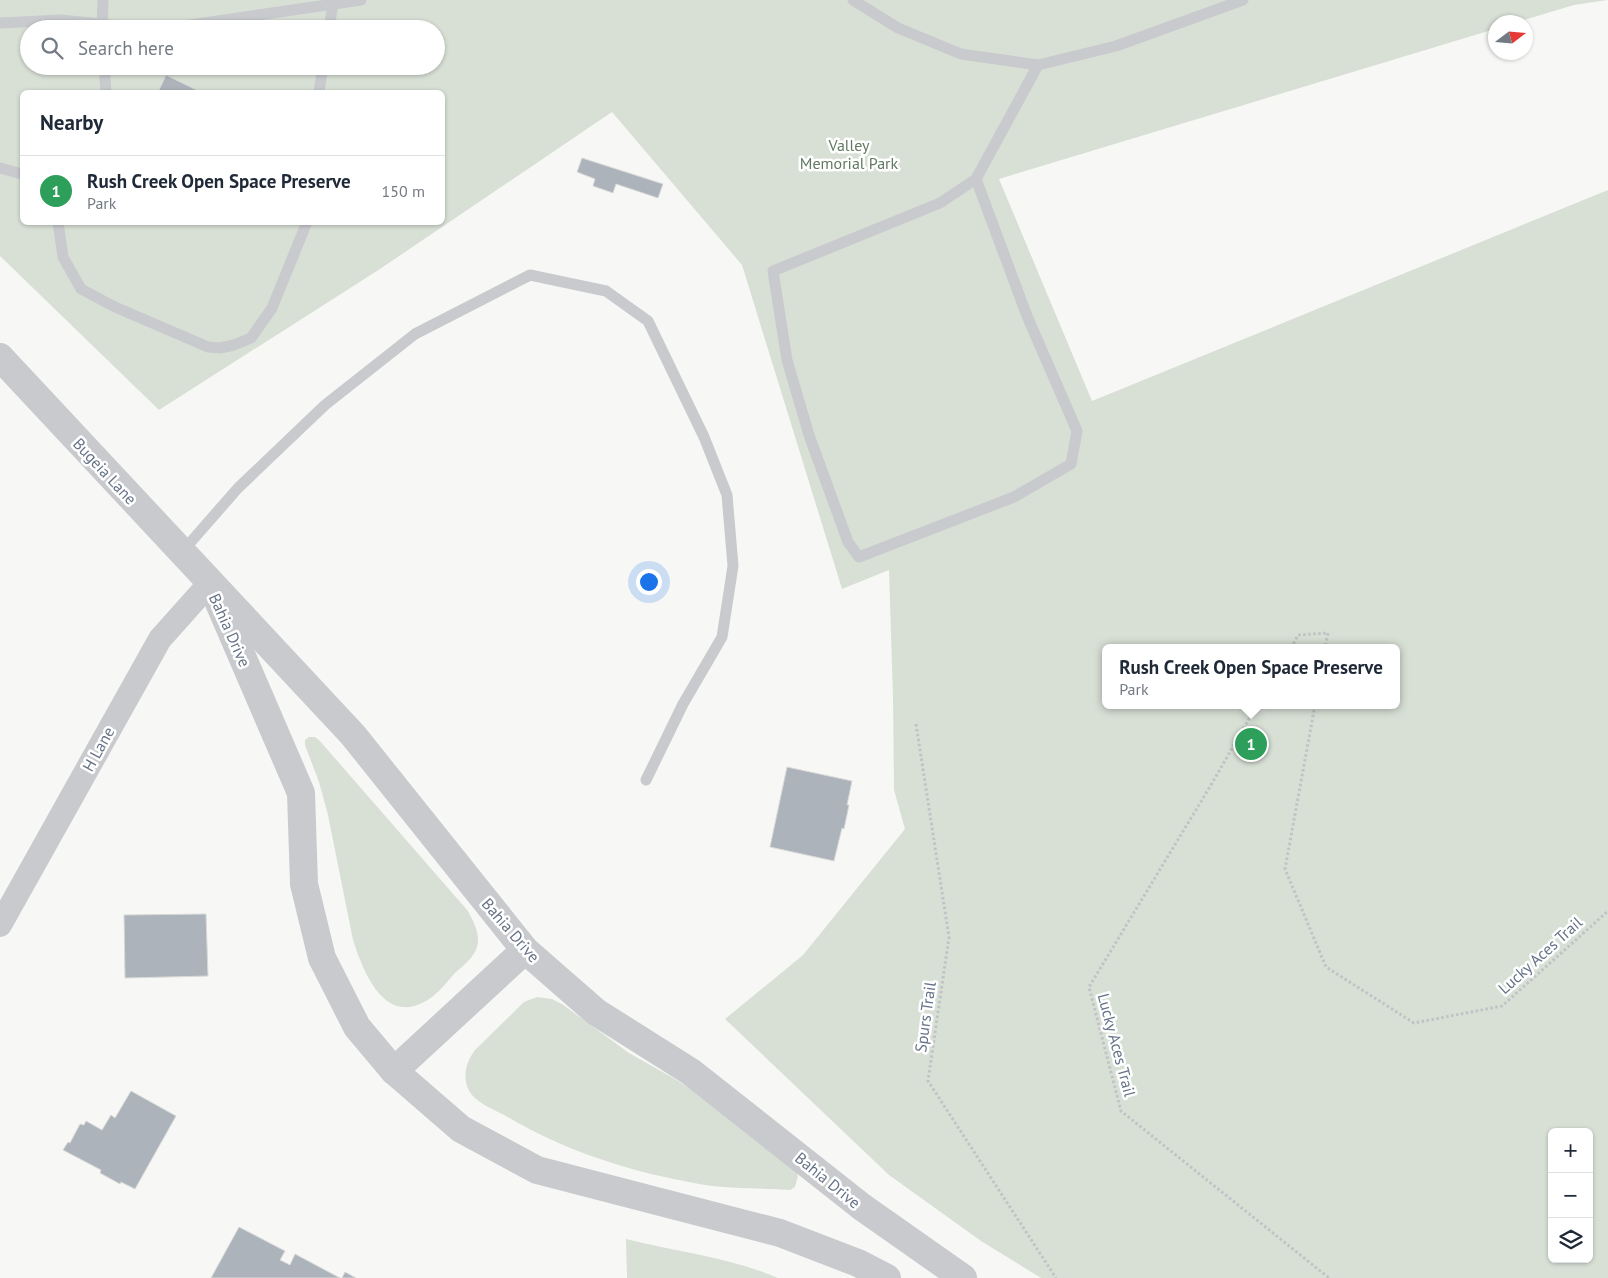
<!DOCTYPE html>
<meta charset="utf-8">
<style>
body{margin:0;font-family:"PT Sans",sans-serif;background:#f2f2f3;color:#1f2937}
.controls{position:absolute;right:15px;bottom:15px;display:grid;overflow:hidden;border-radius:8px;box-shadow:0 1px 4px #0004}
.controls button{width:45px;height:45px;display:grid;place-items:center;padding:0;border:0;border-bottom:1px solid #e0e1e3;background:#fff;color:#1f2937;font:25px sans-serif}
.compass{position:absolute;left:1488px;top:15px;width:45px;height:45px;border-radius:50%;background:#fff;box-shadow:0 1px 4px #0004;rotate:74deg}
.you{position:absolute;left:648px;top:581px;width:18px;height:18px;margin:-12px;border:4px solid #fff;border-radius:50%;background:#1a73e8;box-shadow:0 0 0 8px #1a73e833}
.badge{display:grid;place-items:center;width:32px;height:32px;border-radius:50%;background:#2563eb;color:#fff;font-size:16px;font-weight:700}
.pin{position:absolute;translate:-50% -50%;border:2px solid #fff;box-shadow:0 1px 5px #0006}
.popup{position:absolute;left:1102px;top:644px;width:298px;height:65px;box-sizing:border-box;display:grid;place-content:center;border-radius:8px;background:#fff;filter:drop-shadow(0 1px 4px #0005);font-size:16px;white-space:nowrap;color:#747a83}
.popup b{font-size:19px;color:#1f2937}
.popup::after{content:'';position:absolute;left:50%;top:100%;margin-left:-10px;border:10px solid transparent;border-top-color:#fff}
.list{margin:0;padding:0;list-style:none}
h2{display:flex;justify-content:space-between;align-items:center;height:65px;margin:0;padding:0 20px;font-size:21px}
h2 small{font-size:16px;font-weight:400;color:#747a83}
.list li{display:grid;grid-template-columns:32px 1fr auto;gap:15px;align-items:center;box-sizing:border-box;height:70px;padding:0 20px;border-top:1px solid #e0e1e3}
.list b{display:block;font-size:19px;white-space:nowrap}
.list p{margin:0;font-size:16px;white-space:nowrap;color:#747a83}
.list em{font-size:16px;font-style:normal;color:#747a83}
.icon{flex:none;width:28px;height:28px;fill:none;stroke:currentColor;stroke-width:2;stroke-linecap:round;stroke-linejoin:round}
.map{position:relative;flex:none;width:1608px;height:1278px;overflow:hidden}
.search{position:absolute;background:#fff;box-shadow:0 1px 4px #0004;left:20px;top:20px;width:425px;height:55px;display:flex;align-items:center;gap:12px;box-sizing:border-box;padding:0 18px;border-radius:28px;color:#747a83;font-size:19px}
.panel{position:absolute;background:#fff;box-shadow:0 1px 4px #0004;left:20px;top:90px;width:425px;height:135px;border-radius:8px}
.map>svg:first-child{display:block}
.green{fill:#d8e0d6;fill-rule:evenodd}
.building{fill:#acb3ba;stroke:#d9dad7}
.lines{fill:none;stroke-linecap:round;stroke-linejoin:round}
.path{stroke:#c1c2c5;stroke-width:3;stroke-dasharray:2.5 2.5;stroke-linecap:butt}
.service{stroke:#c8cace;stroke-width:11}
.minor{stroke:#c8cace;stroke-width:24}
.tertiary{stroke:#c8cace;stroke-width:28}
.labels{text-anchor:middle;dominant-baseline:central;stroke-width:5;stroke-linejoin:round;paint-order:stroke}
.park-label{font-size:16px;fill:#627961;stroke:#fff}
.street-label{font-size:16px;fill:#667387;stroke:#fff}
</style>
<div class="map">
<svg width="1608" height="1278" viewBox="0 0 1608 1278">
<rect width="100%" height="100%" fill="#f7f8f5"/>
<g class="green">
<path d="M0 0H1608L1574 5 1517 22H1496L1495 29 999 179 1092 401 1608 190V1278H1041L981 1241 889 1175 725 1019 803 955 905 829 894 790 893 698 889 570 842 589 742 265 612 112 380 269 159 410 0 256ZM29 29H436V66H29ZM22 92H442V222H22ZM1106 648H1396V705H1106ZM1552 1132H1589V1259H1552Z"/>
<path d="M309 737H315L319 740 468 911C473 921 478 929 478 940 478 955 464 965 454 974 446 983 437 995 426 1001 384 1026 363 971 353 940L328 815 319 782 305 745V740Z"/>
<path d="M537 997 552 999 562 1004 629 1053 675 1079 709 1101 796 1171 798 1176 795 1187 790 1190C760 1188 729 1189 699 1184 630 1172 564 1151 504 1115 494 1110 480 1104 472 1095 461 1081 465 1063 475 1050L524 1002Z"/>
<path d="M626 1239C676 1252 730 1257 778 1278H627Z"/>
</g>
<g class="building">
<path d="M166 75 201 92H158Z"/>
<path d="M582 158 663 184 658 198 616 184 613 193 593 186 595 179 577 172Z"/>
<path d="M787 767 852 781 847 805H849L844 829 842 828 834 861 770 847Z"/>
<path d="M206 914 208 976 125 978 124 915Z"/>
<path d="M131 1091 176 1116 135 1189 121 1182 120 1184 100 1173 101 1170 63 1150 68 1142 70 1143 80 1124 84 1125 86 1121 102 1130 111 1115 115 1118Z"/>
<path d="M239 1227 285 1251 280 1260 290 1265 295 1254 340 1278H211Z"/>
<path d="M345 1272 356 1278H342Z"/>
</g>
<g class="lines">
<g class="path">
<path d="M1291 648 1298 635 1328 633 1325 648"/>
<path d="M1257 705 1211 785 1089 987 1121 1111 1329 1278"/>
<path d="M1315 705 1285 869 1326 967 1414 1023 1502 1006 1608 911"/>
<path d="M916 724 949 937 928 1081 1056 1278"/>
</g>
<g class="service">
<path d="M853 0 898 28 961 54 1038 65 1116 46 1243 0"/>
<path d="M0 23 61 20 149 29"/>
<path d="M102 29 103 0"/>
<path d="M163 29 361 0"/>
<path d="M329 29 333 4"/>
<path d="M104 66 106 92"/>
<path d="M319 92 323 66"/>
<path d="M0 168 22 174"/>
<path d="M976 179 940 203 773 271 787 360 809 435 848 542 859 557 1014 497 1071 464 1077 431 1027 316 976 179 1038 65"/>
<path d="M58 222 63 257 81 289 115 307 208 347 220 348 234 345 251 338 272 308 307 222"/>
<path d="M182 552 238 488 325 405 415 334 530 275 606 291 648 321 704 437 727 495 733 566 722 637 683 704 646 780"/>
</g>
<path class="minor" d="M0 925 160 639 210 583"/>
<g class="tertiary">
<path d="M0 357 353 735 525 950 596 1012 691 1072 862 1207 963 1278"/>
<path d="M219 603 301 793 304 884 322 958 357 1027 394 1071 461 1129 537 1170 780 1233 858 1263 887 1278"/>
<path d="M394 1071 525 950"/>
</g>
</g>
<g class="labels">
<g class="park-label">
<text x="849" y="145">Valley<tspan x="849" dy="18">Memorial Park</tspan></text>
</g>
<g class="street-label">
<text transform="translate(105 471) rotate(47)">Bugeia Lane</text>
<text transform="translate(230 630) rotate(66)">Bahia Drive</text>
<text transform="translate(98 749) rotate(-61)">H Lane</text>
<text transform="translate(511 930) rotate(49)">Bahia Drive</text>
<text transform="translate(1540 955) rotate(-42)">Lucky Aces Trail</text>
<text transform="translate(925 1017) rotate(-82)">Spurs Trail</text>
<text transform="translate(1117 1045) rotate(75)">Lucky Aces Trail</text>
<text transform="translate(828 1180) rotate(39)">Bahia Drive</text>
</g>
</g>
</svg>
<div class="controls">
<button>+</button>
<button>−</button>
<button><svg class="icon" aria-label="layers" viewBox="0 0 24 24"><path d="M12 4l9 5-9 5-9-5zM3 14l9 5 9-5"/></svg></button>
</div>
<svg class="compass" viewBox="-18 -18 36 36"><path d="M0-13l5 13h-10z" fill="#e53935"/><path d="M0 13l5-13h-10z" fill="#747a83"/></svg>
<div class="you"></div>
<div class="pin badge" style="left:1251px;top:744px;background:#2e9e5b">1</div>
<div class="popup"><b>Rush Creek Open Space Preserve</b>Park</div>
<div class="search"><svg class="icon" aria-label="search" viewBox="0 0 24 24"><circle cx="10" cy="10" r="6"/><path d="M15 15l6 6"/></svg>Search here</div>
<section class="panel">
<h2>Nearby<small></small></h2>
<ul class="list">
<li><span class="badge" style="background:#2e9e5b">1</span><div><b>Rush Creek Open Space Preserve</b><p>Park</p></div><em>150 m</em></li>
</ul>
</section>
</div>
